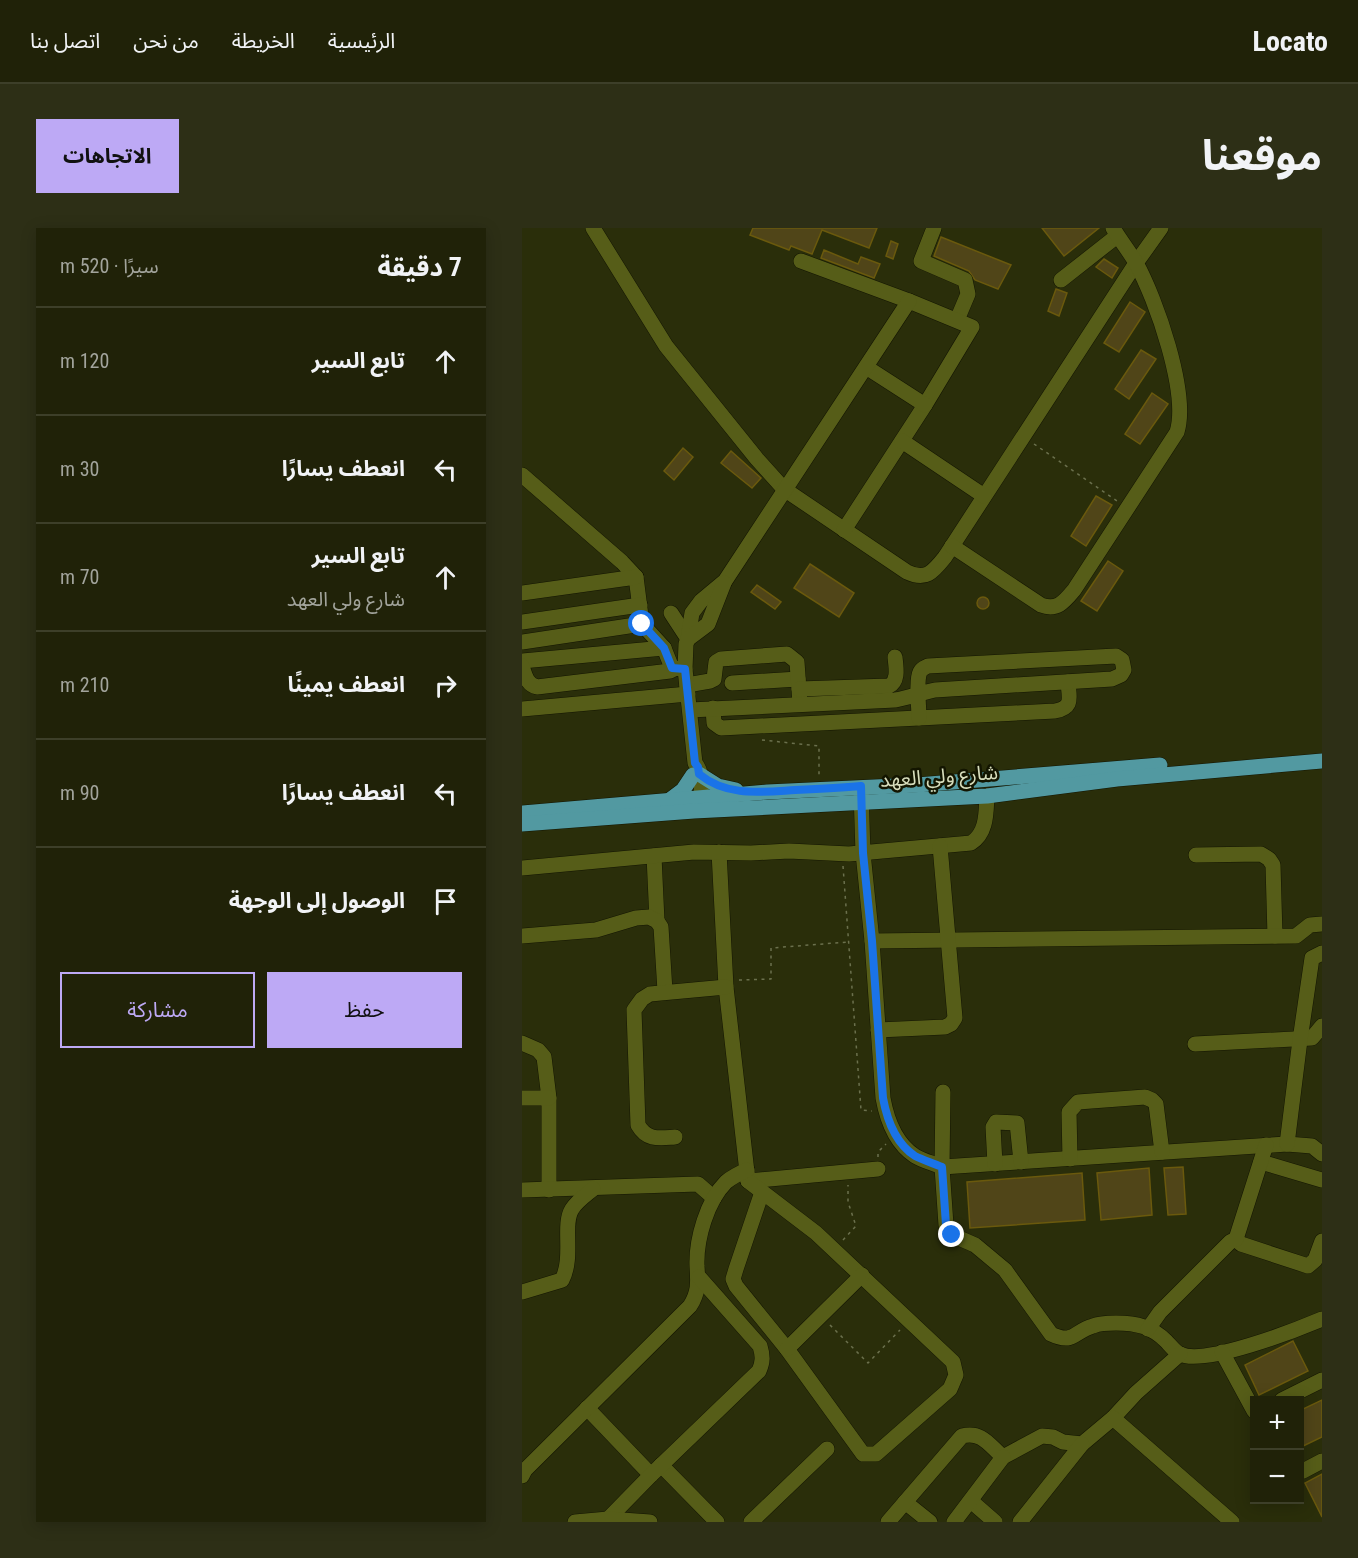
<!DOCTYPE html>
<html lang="ar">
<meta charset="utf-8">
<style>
body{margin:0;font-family:"Roboto Condensed","Noto Sans Arabic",sans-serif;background:#2d2f16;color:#f1f3f6;direction:rtl}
.controls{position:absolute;right:18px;bottom:18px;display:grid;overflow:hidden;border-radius:0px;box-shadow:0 3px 15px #0003}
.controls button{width:54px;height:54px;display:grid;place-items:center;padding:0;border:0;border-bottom:2px solid #3d3f29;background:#202208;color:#f1f3f6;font:30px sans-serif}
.stop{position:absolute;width:18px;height:18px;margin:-14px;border:4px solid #1a73e8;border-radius:50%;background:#fff}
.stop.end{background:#1a73e8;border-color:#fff;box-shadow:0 2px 6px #0008}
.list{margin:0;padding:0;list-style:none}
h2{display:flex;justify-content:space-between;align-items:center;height:78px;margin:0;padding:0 24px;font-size:26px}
h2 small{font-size:20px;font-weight:400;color:#a2a49c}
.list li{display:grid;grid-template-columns:39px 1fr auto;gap:18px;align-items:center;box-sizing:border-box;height:108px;padding:0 24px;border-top:2px solid #3d3f29}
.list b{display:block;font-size:22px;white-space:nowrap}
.list p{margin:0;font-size:20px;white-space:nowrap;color:#a2a49c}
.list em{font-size:20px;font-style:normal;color:#a2a49c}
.actions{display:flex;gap:12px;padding:18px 24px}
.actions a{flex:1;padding:14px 0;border:2px solid #bda9f5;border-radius:0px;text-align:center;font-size:21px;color:#bda9f5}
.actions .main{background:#bda9f5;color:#111}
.icon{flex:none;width:33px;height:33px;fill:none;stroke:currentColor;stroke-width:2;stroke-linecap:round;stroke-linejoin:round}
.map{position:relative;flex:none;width:800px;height:1294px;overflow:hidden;direction:ltr;border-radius:0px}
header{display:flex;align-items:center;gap:36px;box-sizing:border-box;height:84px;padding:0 30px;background:#202208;border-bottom:2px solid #3d3f29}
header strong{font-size:28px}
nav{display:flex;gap:33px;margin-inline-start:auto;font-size:21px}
.intro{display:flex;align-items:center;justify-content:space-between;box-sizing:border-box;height:144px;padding:0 36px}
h1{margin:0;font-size:42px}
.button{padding:15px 27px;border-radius:0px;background:#bda9f5;color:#111;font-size:21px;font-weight:700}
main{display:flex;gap:36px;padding:0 36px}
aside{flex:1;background:#202208;border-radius:0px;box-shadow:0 3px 15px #0003}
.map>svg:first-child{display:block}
.building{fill:#504518;stroke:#6a590d;stroke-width:1.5}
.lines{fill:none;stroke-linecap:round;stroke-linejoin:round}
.minor-casing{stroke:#131502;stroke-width:16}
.major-casing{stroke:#131502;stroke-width:16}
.path{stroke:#6b704d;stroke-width:1.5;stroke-dasharray:3 4.5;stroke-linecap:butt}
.minor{stroke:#565d18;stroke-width:15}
.major{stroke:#5299a1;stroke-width:15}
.route{stroke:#1a73e8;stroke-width:8}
.labels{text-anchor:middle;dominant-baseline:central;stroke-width:5;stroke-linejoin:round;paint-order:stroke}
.street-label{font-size:20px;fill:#d7ddbc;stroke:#131500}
</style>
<header>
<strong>Locato</strong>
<nav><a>الرئيسية</a><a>الخريطة</a><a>من نحن</a><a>اتصل بنا</a></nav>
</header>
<div class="intro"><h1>موقعنا</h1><a class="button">الاتجاهات</a></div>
<main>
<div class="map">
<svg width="800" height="1294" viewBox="0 0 800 1294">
<rect width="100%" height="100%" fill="#2a2e0a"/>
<g class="building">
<path d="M231 0H355L347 20 300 2 290 26 269 18 267 22 228 7Z"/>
<path d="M520 0H577L542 28Z"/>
<path d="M419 9 489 37 476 61 453 52 447 43 412 28Z"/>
<path d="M369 13 376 16 371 31 364 28Z"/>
<path d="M302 22 336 36 339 29 358 36 352 50 299 30Z"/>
<path d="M582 31 596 40 590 50 574 39Z"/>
<path d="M534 61 545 65 537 88 526 83Z"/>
<path d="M608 74 623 84 597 124 582 115Z"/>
<path d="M619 122 634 131 607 171 593 161Z"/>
<path d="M630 165 646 176 618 216 603 206Z"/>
<path d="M161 220 171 229 152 252 142 243Z"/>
<path d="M209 223 239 250 230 260 199 235Z"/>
<path d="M574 268 590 277 564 318 549 308Z"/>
<path d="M586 333 601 343 575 383 559 373Z"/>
<path d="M288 336 332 365 317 389 272 360Z"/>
<path d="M235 357 259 374 253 381 229 364Z"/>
<circle cx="461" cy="375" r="6"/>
<path d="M661 939 664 986 646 987 642 940Z"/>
<path d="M627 940 630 987 579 992 575 945Z"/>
<path d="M560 945 563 992 448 1000 445 954Z"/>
<path d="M771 1113 786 1143 737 1167 723 1137Z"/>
<path d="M800 1172V1209L777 1220V1183Z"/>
<path d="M800 1246V1289L783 1255Z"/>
</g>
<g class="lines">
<defs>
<g id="minor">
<path d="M71 0 144 118 235 231 262 261 385 344C404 353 411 344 423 329L614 35 639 0"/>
<path d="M412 0 399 33 443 52 446 66 435 92"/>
<path d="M279 33 387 73 450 99 403 177 322 302"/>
<path d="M539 52 595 8"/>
<path d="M344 139 403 177"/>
<path d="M380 213 462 268"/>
<path d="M0 247 100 334 114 349 120 396 142 420 150 440 163 441"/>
<path d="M430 318 519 377C535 383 542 374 552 362L655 204C667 165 634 71 614 35 607 23 598 12 591 0"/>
<path d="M0 365 114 349"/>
<path d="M149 385 166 411"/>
<path d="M0 394 118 377"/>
<path d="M166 411 170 385 179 373 203 353 387 73"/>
<path d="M0 414 120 396"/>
<path d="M0 433 142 420"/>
<path d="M0 438C3 447 5 457 15 459L148 443 152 441"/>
<path d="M210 455 276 451"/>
<path d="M165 457 188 453 192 451 194 434 199 431 265 426 275 434 278 476"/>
<path d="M277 461 367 458C377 453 374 439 373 429"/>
<path d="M191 480 192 495 199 500 533 483C552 479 547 470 546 454"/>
<path d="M0 481 166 466"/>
<path d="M168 482 373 472C386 470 399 465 413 462L590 451 599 447 602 442 600 432 594 428 406 438C402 440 400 440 398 444 394 452 397 480 397 490"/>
<path d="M339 563 341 625 350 713 361 870C365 892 373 915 393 928 401 933 411 935 420 939L765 916 790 918 800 926"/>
<path d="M174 581C181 570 182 545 173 535L163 441 164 416 166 411 186 396 202 355"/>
<path d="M197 624 204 759 226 953 356 941"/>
<path d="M674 627 739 626 747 631 751 637 753 708"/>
<path d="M132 628 135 693"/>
<path d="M0 640 172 624 229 625 267 623 327 626 449 615C465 605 464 585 465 568"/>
<path d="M0 708 74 702 114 690 127 689 135 693 139 699 143 763"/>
<path d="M350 713 774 708 788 697 800 696"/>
<path d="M356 802 423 799 429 796 433 790 418 618"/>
<path d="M0 815 16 822 22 829 27 870V962"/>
<path d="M673 816 790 810 800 798"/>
<path d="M421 864 420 939 424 997 430 1007 453 1017 483 1042 529 1106C552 1117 552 1103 571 1098 578 1095 587 1095 594 1095 615 1095 630 1099 644 1113 648 1117 653 1124 658 1126 682 1138 774 1102 800 1091"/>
<path d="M0 870H27"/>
<path d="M153 909C138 910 125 913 116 897L112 782 120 771 128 766 204 759"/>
<path d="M765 916 778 812 790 730 800 725"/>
<path d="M548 931 547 884 556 874 623 869 630 872 634 876 640 924"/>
<path d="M739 934 800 952"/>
<path d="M473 936 471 899 474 894 495 895 499 934"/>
<path d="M226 953 294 1005 431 1134 434 1147 428 1161 354 1226H341L265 1121 214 1058 211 1051 214 1041 240 964"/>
<path d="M0 962 176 956 192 970"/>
<path d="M714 1011 719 1016 786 1038 793 1032 800 1013"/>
<path d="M0 1064 40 1052C52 1029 40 997 50 981 55 973 64 967 71 961"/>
<path d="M626 1101 638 1084 708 1014 714 1011 744 917"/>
<path d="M265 1121 340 1047"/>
<path d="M700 1124 732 1183"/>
<path d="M760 1172 800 1152"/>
<path d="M65 1180 129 1247"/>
<path d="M591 1190 614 1165 658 1126"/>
<path d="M139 1237 195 1294"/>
<path d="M778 1242 781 1243 800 1233"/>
<path d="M0 1248 3 1242 168 1078C177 1064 176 1054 175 1038 174 1011 185 973 204 954 210 949 218 945 225 942"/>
<path d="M449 1273 473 1294"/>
<path d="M383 1274 408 1294"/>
<path d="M86 1291 129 1247 237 1143C241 1134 241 1128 238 1118L177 1049"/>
<path d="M53 1294 86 1291 128 1294"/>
<path d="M229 1294 305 1221"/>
<path d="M366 1294 440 1208C460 1203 467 1217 481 1229L520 1208 531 1209 541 1214 560 1216 591 1190 710 1294"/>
<path d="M432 1294 481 1229"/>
<path d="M498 1294 560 1216"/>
</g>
<g id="major">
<path d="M177 546 196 558 214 562"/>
<path d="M149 571 161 562 171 547"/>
<path d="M0 585 245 564 395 557 638 537"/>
<path d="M0 596 172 583 465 568 595 551 800 533"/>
</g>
</defs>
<use href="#minor" class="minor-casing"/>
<use href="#major" class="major-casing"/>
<g class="path">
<path d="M512 216 595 273"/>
<path d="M240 512 297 518V548"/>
<path d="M321 638 339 882 350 883"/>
<path d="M217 752 249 751V720L326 714"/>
<path d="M356 929V924L364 916"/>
<path d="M321 1012 334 998 326 974V957"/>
<path d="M308 1097 346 1135 378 1102"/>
</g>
<use href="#minor" class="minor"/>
<use href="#major" class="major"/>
</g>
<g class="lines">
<path class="route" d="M120 396 142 420 150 440 163 441 173 535 176 539 177 546C205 569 239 564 273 562 295 561 317 560 339 558L341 625 350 713 361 870C365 892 373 915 393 928 401 932 411 935 420 939L424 997 430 1007"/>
</g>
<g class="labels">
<g class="street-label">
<text transform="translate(417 548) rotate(-4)">شارع ولي العهد</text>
</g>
</g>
</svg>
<div class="controls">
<button>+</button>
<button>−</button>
</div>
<div class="stop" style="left:120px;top:396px"></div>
<div class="stop end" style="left:430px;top:1007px"></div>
</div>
<aside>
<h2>7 دقيقة<small>سيرًا · 520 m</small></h2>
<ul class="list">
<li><svg class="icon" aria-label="ahead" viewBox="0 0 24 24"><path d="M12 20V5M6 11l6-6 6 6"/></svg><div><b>تابع السير</b></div><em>120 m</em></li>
<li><svg class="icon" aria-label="left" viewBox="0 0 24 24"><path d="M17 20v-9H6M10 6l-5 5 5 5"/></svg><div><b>انعطف يسارًا</b></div><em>30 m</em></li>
<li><svg class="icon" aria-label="ahead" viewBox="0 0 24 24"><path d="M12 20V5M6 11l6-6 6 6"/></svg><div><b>تابع السير</b><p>شارع ولي العهد</p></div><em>70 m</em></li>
<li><svg class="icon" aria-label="right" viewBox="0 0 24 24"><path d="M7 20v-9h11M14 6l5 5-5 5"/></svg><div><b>انعطف يمينًا</b></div><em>210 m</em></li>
<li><svg class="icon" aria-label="left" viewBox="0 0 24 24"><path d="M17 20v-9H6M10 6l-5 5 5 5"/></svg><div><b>انعطف يسارًا</b></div><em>90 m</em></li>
<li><svg class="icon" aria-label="arrive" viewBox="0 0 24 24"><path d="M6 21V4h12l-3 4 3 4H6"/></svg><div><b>الوصول إلى الوجهة</b></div></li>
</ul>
<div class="actions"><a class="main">حفظ</a><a>مشاركة</a></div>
</aside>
</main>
